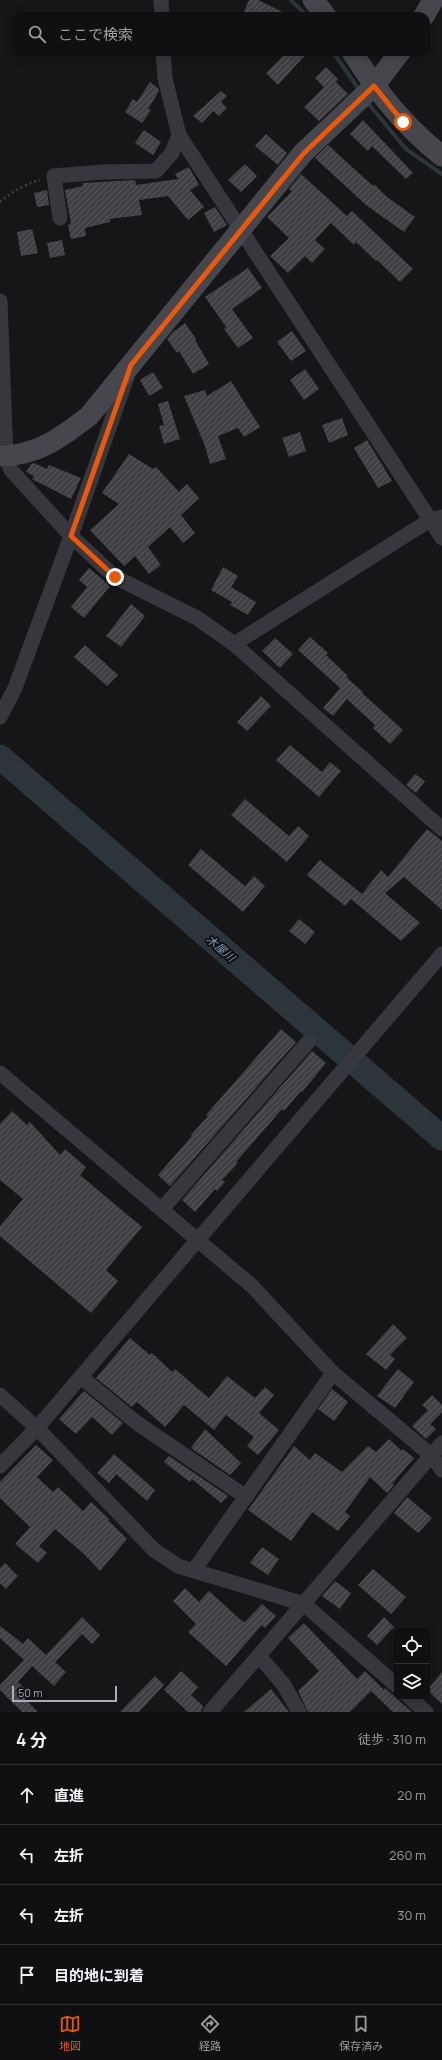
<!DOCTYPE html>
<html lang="ja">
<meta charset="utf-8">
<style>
body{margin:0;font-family:Manrope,"Noto Sans JP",sans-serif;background:#19191b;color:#f1f3f6}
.controls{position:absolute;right:12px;bottom:12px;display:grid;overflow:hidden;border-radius:8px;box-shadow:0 2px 10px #0003}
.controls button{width:36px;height:36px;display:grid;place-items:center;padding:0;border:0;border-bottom:1px solid #303032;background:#101012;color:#f1f3f6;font:20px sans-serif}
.scale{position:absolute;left:12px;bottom:10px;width:105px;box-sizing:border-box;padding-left:4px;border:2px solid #a8adb8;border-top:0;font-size:11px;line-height:14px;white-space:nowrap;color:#a8adb8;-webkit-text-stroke:3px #111113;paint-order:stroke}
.stop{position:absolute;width:12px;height:12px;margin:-9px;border:3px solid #ea580c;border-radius:50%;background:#fff}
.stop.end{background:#ea580c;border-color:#fff;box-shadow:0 1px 4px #0008}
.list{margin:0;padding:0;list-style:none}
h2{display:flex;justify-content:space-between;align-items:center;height:52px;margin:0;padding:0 16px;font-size:17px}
h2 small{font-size:13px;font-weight:400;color:#9c9d9f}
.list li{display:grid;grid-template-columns:26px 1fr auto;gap:12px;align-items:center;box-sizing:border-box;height:60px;padding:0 16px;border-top:1px solid #303032}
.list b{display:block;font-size:15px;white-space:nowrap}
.list em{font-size:13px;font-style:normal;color:#9c9d9f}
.icon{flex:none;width:22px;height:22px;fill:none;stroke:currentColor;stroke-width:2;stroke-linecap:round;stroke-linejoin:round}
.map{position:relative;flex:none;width:442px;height:1712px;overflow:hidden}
.search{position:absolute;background:#101012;box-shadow:0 2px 10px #0003;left:12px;right:12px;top:12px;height:44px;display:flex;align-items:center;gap:10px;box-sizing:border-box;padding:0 14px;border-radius:12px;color:#9c9d9f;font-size:15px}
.sheet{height:292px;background:#101012}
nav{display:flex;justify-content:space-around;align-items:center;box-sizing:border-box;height:56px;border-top:1px solid #303032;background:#101012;font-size:11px;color:#9c9d9f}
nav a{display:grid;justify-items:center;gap:2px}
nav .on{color:#ea580c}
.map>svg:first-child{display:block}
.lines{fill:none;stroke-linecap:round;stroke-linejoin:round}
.stream{stroke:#2c353c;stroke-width:4}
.river{stroke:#2c353c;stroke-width:25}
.building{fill:url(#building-hatch)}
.path{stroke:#3d3f44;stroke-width:2.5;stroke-dasharray:2 3;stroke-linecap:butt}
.street{stroke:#37383d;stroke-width:15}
.secondary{stroke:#45474d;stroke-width:21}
.route{stroke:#ea580c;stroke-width:5}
.labels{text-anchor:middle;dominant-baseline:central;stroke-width:4;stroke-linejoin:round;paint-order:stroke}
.water-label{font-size:11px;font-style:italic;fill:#7f9bb3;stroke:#111113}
</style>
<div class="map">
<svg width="442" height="1712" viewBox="0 0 442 1712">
<defs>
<pattern id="building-hatch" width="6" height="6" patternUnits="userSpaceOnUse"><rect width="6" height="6" fill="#404145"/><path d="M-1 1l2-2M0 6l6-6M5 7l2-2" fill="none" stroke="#595a5e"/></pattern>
</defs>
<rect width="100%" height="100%" fill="#161618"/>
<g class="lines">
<g class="stream">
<path d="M291 0 307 16"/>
<path d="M333 52 360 91"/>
<path d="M367 102 406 149 442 174"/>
</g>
<path class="river" d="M0 757 442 1138"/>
</g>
<g class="building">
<path d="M249 0H258L291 16H242Z"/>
<path d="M287 52H308L278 85 266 73Z"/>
<path d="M326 67 338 79 336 82 348 94 319 121 304 107 324 87 315 78Z"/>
<path d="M150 82 158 88 159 91 148 109 151 110 142 123 125 112 133 99 137 102Z"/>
<path d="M221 91 227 96 221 102 227 108 219 116 213 111 202 123 193 116Z"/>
<path d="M363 120 413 173 406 179 372 146 368 151 350 134Z"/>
<path d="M144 130 161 142 153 155 135 143Z"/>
<path d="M266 134 287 153 278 165 255 146Z"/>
<path d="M328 145 373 186 374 184 387 197 415 217 404 232 366 205 315 158Z"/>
<path d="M245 164 257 176 241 192 228 180Z"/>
<path d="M189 167 199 185 190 190 204 207 188 220 168 196 139 200 142 215 110 219V222L85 228 86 236 71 239 68 225 71 224 65 190 83 186 82 183 135 180 136 185 178 179 175 174Z"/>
<path d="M301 174 347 216 352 211 413 269 400 282 377 260 376 261 356 242 354 245 331 223 315 240 325 249 312 263 305 256 288 273 270 256 289 238 267 217 292 191 289 189Z"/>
<path d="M47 190 49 205 37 207 34 193Z"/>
<path d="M215 207 227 225 214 232 204 213Z"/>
<path d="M32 229 38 253 21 256 17 232Z"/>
<path d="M62 240 65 255 50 258 47 243Z"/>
<path d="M248 268 262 288 232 309 253 338 238 348 224 329 226 327 205 297Z"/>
<path d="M185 323 196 339 195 340 209 364 193 374 179 351 177 353 167 339 173 332Z"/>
<path d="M292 331 306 351 291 361 277 342Z"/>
<path d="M305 369 319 389 304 400 290 380Z"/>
<path d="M153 372 163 388 149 396 140 380Z"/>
<path d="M231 381 260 427 244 437 238 428 218 436 226 459 210 464 205 446 184 396 205 390 207 396Z"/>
<path d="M168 401 180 439 164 444 159 426 164 425 158 404Z"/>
<path d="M342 418 348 435 329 443 322 425Z"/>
<path d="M300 432 306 451 289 457 282 438Z"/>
<path d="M367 440 392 481 378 488 354 448Z"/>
<path d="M129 454 153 469 156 467 179 492 187 484 199 498 181 515 195 533 183 543 170 527 148 547 161 565 149 574 135 556 124 566 90 530 119 504 102 493Z"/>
<path d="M34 463 47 469 49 465 81 478 71 499 32 479 34 476 26 472 31 464Z"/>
<path d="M223 567 238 576 231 587 256 602 248 615 230 605 232 602 211 590Z"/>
<path d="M89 568 110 586 84 618 71 607 87 587 79 580Z"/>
<path d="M131 604 145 616 121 647 106 636Z"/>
<path d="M310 637 328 653 326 655 348 676 346 677 363 692 362 693 403 730 390 744 373 728 375 725 347 699 333 716 323 708 340 688 298 650Z"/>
<path d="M275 638 293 654 280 668 262 651Z"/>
<path d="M85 645 118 675 107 686 74 657Z"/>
<path d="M261 696 271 706 247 731 237 722Z"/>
<path d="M290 745 322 772 330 762 341 771 319 797 276 760Z"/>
<path d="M415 774 425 781 416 793 406 785Z"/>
<path d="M245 799 289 836 298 826 309 836 287 862 231 815Z"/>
<path d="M427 829 442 841V910L404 877 385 893 420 923 401 941 351 899 345 906 307 875 320 860 362 894 381 870 388 877Z"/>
<path d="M201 849 245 886 254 876 265 886 243 912 188 865Z"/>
<path d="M299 919 315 932 305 944 289 931Z"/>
<path d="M281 1029 296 1042 170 1186 158 1175 192 1136 191 1135 208 1116 206 1115Z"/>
<path d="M312 1051 326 1063 302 1092 301 1091 284 1111 282 1109 236 1162 238 1163 222 1180 225 1182 217 1191 215 1189 195 1212 182 1200Z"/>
<path d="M12 1111 27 1125 30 1122 60 1155 65 1149 86 1167 80 1175 142 1227 106 1270 118 1281 91 1313 0 1236V1226L23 1199 0 1180V1124Z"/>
<path d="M393 1324 407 1338 390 1355 395 1359 386 1370 366 1354Z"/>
<path d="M130 1338 150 1355 152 1353 172 1372 175 1369 209 1398 227 1376 255 1398 265 1387 274 1395 259 1413 279 1430 258 1455 247 1446 254 1437 226 1415 214 1430 184 1405 165 1427 137 1402 132 1407 96 1378Z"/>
<path d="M398 1369 414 1382 395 1408 377 1396Z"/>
<path d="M332 1389 348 1402 334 1421 318 1409Z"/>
<path d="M84 1391 123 1423 112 1435 92 1417 76 1434 59 1419Z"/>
<path d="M432 1395 442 1405V1412L430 1424 436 1429 426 1439 412 1426 428 1410 422 1405Z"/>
<path d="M205 1429 241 1463 230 1475 191 1448Z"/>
<path d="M389 1439 402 1451 403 1449 414 1458 392 1484 394 1485 387 1493 370 1477 345 1512 350 1516 338 1531 312 1512 291 1541 248 1510 294 1446 310 1460 315 1453 342 1472 368 1446 376 1452Z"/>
<path d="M36 1445 53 1460 37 1477 53 1492 58 1487 83 1511 91 1502 109 1519 108 1520 127 1539 100 1571 84 1554 55 1529 39 1546 47 1553 38 1563 15 1544 30 1527 0 1498V1482Z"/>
<path d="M114 1454 155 1490 147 1501 116 1474 109 1483 97 1473Z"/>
<path d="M169 1456 228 1496 221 1503 192 1479 190 1482 164 1462Z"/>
<path d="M407 1497 432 1518 418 1533 394 1513Z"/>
<path d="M262 1547 279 1559 268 1575 250 1563Z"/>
<path d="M5 1563 18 1576 6 1589 0 1583V1568Z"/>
<path d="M373 1569 406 1597 391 1614 358 1585Z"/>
<path d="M335 1581 351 1593 340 1609 322 1596Z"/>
<path d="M185 1588 199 1602 209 1591 242 1621 245 1622 262 1604 276 1616 265 1628 262 1625 226 1666 188 1632 196 1624 173 1601Z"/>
<path d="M82 1617 100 1635 92 1644 82 1634 55 1662 66 1672 54 1686 32 1666 18 1682 29 1692 24 1698 38 1712H22L0 1690V1685L24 1660 0 1638V1626L23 1644 28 1638 46 1655Z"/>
<path d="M384 1617 394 1627 377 1645 367 1636Z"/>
<path d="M304 1623 357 1679 365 1671 384 1690 385 1688 412 1712H393L371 1691 350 1712H308L298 1691 319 1671 288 1638Z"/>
<path d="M181 1671 198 1687 191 1695 203 1706 201 1712H188L164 1690Z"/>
<path d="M442 1672V1704L427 1690Z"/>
<path d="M155 1676 164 1685 139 1712H120Z"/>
<path d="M271 1689 289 1712H244Z"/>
</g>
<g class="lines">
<path class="path" d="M0 202C12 192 25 184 40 180"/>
<g class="street">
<path d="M161 0 162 16"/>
<path d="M163 52 165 78 179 135 442 538"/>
<path d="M60 218 54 176 104 172 156 171 172 153 179 135"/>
<path d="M0 301 6 456 11 470 71 536 115 577 197 618 234 644 442 829"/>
<path d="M234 644 430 520 442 517"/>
<path d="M0 717 15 688 71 536 128 374"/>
<path d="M0 1073 252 1286 333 1373 431 1455 442 1470"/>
<path d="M162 1209 309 1041"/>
<path d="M81 1377 137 1423 246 1497"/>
<path d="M0 1395 37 1428 154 1550 178 1566 304 1604 397 1686"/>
<path d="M0 1466 37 1428 442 954"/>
<path d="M194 1570 333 1373"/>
<path d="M259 1656 284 1685 299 1712"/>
<path d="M409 1697 426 1712"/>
<path d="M210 1712 442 1443"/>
</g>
<g class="secondary">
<path d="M313 0 326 16"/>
<path d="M424 16 433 0"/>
<path d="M352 52C379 94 403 125 442 156"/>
<path d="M0 456C37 456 62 437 89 416L303 153 374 86 400 52"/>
</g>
</g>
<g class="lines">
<path class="route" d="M115 577 71 536 131 365 304 153 374 86 403 122"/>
</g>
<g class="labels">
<g class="water-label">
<text transform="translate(221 948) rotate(41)">木屋川</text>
</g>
</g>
</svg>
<div class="controls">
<button><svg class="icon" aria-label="locate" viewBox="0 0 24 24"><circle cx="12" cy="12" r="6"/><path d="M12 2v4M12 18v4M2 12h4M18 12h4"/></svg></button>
<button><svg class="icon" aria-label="layers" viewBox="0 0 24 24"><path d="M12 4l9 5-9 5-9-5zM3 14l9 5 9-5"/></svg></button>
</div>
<div class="scale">50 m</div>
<div class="stop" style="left:403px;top:122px"></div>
<div class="stop end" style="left:115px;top:577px"></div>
<div class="search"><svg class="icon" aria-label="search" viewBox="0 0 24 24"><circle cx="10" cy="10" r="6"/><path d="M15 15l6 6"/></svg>ここで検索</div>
</div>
<section class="sheet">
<h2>4 分<small>徒歩 · 310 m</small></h2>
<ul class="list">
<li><svg class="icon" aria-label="ahead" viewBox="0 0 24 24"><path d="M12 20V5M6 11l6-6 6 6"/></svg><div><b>直進</b></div><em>20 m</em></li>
<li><svg class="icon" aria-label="left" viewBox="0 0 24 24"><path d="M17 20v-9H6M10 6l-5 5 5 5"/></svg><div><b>左折</b></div><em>260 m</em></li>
<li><svg class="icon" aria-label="left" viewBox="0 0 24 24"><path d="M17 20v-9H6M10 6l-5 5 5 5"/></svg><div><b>左折</b></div><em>30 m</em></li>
<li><svg class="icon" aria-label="arrive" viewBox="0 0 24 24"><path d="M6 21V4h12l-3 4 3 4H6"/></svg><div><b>目的地に到着</b></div></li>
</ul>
</section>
<nav>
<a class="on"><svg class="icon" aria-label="map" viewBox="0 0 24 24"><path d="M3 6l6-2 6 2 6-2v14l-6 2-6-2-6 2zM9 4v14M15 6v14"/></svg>地図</a>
<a><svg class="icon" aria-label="directions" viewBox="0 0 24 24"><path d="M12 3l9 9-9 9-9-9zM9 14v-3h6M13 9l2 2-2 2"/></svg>経路</a>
<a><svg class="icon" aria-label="saved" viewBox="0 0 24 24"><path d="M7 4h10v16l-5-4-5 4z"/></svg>保存済み</a>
</nav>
